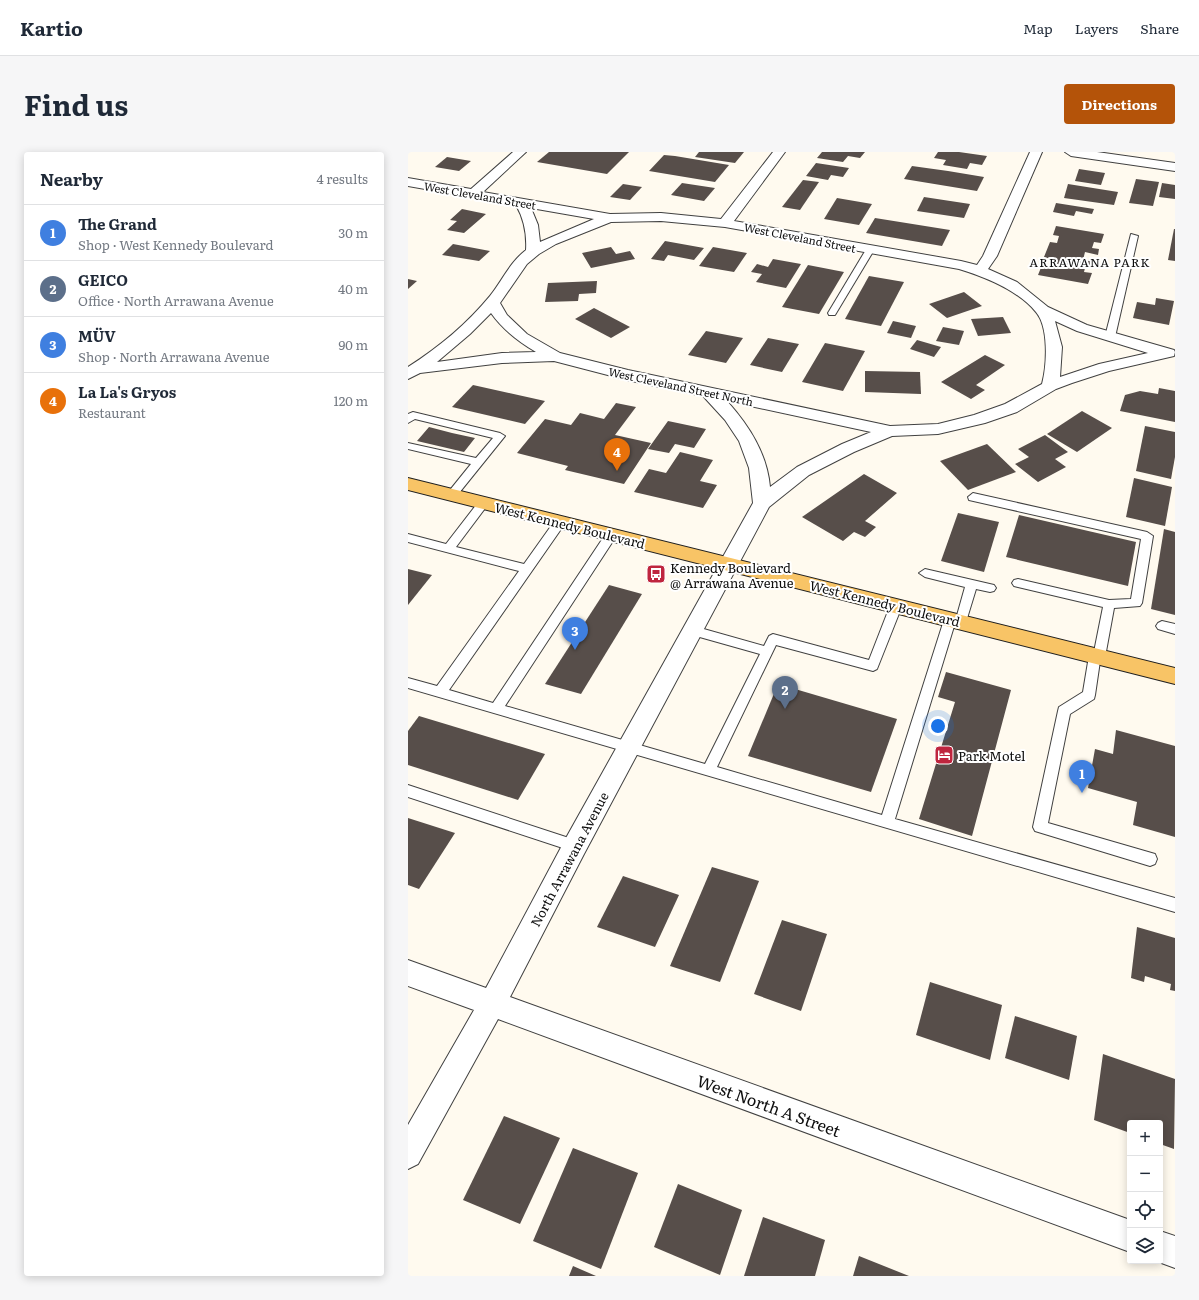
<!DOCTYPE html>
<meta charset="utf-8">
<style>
body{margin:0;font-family:Literata,serif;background:#f6f6f7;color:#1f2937}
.controls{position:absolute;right:12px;bottom:12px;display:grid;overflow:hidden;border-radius:4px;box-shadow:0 2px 10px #0003}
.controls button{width:36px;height:36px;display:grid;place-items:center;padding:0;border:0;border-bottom:1px solid #e0e1e3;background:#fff;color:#1f2937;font:20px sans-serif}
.you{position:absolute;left:530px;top:574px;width:14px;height:14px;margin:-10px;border:3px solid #fff;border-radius:50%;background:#1a73e8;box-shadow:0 0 0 6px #1a73e833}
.badge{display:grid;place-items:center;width:26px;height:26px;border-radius:50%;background:#b45309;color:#fff;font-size:13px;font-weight:700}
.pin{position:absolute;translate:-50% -33px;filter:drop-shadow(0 1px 2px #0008)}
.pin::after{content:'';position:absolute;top:21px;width:14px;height:12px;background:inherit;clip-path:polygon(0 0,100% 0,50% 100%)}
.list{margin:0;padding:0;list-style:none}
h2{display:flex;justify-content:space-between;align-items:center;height:52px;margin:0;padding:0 16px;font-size:17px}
h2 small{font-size:13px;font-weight:400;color:#747a83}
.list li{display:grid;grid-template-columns:26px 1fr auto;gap:12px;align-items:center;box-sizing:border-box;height:56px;padding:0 16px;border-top:1px solid #e0e1e3}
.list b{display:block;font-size:15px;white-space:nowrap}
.list p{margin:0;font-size:13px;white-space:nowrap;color:#747a83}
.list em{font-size:13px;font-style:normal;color:#747a83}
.icon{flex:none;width:22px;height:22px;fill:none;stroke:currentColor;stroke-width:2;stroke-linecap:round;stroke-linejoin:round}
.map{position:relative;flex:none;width:767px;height:1124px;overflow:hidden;border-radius:4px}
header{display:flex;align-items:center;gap:24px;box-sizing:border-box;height:56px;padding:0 20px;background:#fff;border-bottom:1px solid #e0e1e3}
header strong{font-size:19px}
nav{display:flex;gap:22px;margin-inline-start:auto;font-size:14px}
.intro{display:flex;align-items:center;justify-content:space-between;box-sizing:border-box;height:96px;padding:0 24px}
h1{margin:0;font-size:28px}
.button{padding:10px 18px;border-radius:4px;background:#b45309;color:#fff;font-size:14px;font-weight:700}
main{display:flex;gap:24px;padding:0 24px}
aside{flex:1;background:#fff;border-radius:4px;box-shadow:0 2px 10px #0003}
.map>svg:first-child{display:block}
.building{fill:#574e4a}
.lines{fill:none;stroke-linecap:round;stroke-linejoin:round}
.service-casing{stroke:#414141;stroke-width:2}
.minor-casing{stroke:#414141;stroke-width:2}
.primary-casing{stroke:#1f1f1f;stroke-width:2}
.service{fill:#fff;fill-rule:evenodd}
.minor{fill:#fff;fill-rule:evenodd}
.primary{fill:#f8c466;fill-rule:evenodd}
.labels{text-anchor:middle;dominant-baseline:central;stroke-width:4;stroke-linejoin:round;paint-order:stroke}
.far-street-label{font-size:11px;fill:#0e0e0e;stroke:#fff}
.far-neighbourhood-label{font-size:12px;letter-spacing:1px;fill:#0e0e0e;stroke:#fff}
.street-label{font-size:13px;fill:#0e0e0e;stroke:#fff}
.poi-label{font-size:13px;fill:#0e0e0e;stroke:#fff;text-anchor:start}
.near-street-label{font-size:16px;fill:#0e0e0e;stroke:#fff}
</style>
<header>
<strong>Kartio</strong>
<nav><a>Map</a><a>Layers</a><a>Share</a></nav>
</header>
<div class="intro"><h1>Find us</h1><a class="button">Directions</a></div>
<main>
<aside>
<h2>Nearby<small>4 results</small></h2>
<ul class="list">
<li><span class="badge" style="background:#3f7fe0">1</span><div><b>The Grand</b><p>Shop · West Kennedy Boulevard</p></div><em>30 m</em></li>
<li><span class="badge" style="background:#5c6f8a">2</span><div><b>GEICO</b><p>Office · North Arrawana Avenue</p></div><em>40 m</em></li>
<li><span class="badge" style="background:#3f7fe0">3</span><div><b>MÜV</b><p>Shop · North Arrawana Avenue</p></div><em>90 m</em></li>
<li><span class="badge" style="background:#e8710a">4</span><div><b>La La's Gryos</b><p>Restaurant</p></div><em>120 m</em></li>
</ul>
</aside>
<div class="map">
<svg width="767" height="1124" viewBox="0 0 767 1124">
<rect width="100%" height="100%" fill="#fffaef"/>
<g class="building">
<path d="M141 0H221L199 22 129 10Z"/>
<path d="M291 0H336L327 11 287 5Z"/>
<path d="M414 0H457L452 6 440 4 435 10 409 6Z"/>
<path d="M530 0H551L579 4 574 13 562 11 559 17 535 13 538 8 526 6Z"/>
<path d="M256 3 267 4 321 13 307 30 241 19Z"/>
<path d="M39 5 63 9 51 19 27 15Z"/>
<path d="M408 11 441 16 435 25 423 23 420 28 398 24Z"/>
<path d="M504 14 540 19 576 25 569 39 496 27Z"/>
<path d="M671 17 697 21 693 33 667 29Z"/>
<path d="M728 27 751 30 745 54 721 51Z"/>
<path d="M395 28 411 30 392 58 374 55Z"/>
<path d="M274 31 307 36 296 49 263 43Z"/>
<path d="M754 31 767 33V47L751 45Z"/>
<path d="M215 32 234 35 222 48 202 45Z"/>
<path d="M660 32 710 40 706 53 656 46Z"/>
<path d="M516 45 562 52 556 66 509 59Z"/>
<path d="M429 46 464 52 451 73 416 67Z"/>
<path d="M648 51 686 57 684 62 668 59 666 64 645 60Z"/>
<path d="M54 57 78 62 56 81 39 78 49 69 42 68Z"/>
<path d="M467 66 542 78 534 94 458 81Z"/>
<path d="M648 74 696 82 693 91 686 90 684 96 691 97 690 103 677 100 675 108 687 110 686 114 678 112 676 120 684 121 680 132 630 123 634 113 641 114 643 107 636 105 642 90 649 91 651 84 645 83Z"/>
<path d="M766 77H767V109L760 108Z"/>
<path d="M257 89 296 96 286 108 260 103 256 109 243 107Z"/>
<path d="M45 92 82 99 71 109 34 103Z"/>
<path d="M203 95 208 102 222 99 227 107 183 116 174 101Z"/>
<path d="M305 95 339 101 326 120 291 114Z"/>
<path d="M365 107 393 112 378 136 348 130 354 122 343 120 349 112 360 115Z"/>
<path d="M400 113 436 120 411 162 374 155Z"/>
<path d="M461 124 496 130 473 174 437 167Z"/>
<path d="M0 127 9 129 0 137Z"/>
<path d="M189 129 188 141 171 142 170 149 137 150 140 131Z"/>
<path d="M556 140 574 154 539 166 521 152Z"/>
<path d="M748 146 766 149 761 173 725 166 729 150 747 153Z"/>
<path d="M186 156 222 175 203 186 167 167Z"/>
<path d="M595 165 603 181 570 184 563 167Z"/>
<path d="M485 169 508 174 503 186 479 181Z"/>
<path d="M535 175 556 179 551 193 528 189Z"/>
<path d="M298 179 335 186 318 211 280 203Z"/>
<path d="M360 186 391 192 374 220 342 213Z"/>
<path d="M509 188 533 195 526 205 502 197Z"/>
<path d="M417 191 457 199 435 239 394 230Z"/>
<path d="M577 203 597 213 568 233 577 238 563 247 533 230Z"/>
<path d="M457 219 512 220 513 242 457 240Z"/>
<path d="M65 233 137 249 117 272 44 255Z"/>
<path d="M751 236 767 239V270L712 259 717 243 732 239 750 242Z"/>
<path d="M208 251 228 255 207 283 243 291 216 332 157 318 160 314 109 301 137 267 163 273 172 261 196 267Z"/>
<path d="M674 259 704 276 669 300 639 282Z"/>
<path d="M260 269 298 277 286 296 267 292 261 301 240 297Z"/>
<path d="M737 274 767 280V305L763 327 728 319Z"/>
<path d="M21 275 44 281 67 286 56 300 9 289Z"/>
<path d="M637 283 660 300 647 307 658 315 630 330 607 312 621 305 610 297Z"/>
<path d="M579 292 608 320 560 338 532 309Z"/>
<path d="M272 300 305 308 292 329 309 333 295 356 226 340 241 317 258 321Z"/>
<path d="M456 322 489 341 457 369 468 375 457 385 446 380 435 389 394 365Z"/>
<path d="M726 326 764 335 757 374 718 365Z"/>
<path d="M550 361 591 370 576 420 533 409Z"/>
<path d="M611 363 728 390 720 434 598 405Z"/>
<path d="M756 377 767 380V463L743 457Z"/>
<path d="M0 417 24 423 0 453Z"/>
<path d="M201 433 234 442 173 542 137 532Z"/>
<path d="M538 520 603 538 564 684 511 667 547 550 530 545Z"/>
<path d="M370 532 489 567 463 640 340 604Z"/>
<path d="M11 564 137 602 110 648 0 613V579Z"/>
<path d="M708 578 767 594V685L725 673 729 650 680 636 687 597 705 602Z"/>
<path d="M0 666 47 681 11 737 0 733Z"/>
<path d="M304 715 351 729 312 830 262 814Z"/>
<path d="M215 724 271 743 247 795 189 775Z"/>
<path d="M374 768 419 782 393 859 346 842Z"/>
<path d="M729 775 767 786V839L762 838 763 832 737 824 736 830 723 826Z"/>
<path d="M522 830 594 853 582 908 508 883Z"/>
<path d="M607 864 669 884 661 928 597 906Z"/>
<path d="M695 902 767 927 766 997 752 992V971H722V981L686 968Z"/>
<path d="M96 964 152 986 112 1072 55 1048Z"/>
<path d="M165 996 230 1021 193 1117 125 1089Z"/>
<path d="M270 1032 334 1058 312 1123 246 1095Z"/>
<path d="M355 1065 417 1088 407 1124H336Z"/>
<path d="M451 1104 501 1124H445Z"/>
<path d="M165 1114 188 1124H161Z"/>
</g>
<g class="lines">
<defs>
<g id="service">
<path d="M723 82 730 84 707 185 702 188 697 185Z"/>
<path d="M459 96H462L466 98 427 163H421L420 161Z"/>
<path d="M5 260 92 281 97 284 47 346H39L38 343 63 312 0 297V291L68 306 85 286 7 267 0 271V262Z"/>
<path d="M565 341 739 380 745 384 734 451 732 454 706 456 697 505 692 509 687 543 686 547 662 562 640 671 747 702 749 707 747 712 742 714 627 679 625 675 650 559 651 555 675 540 681 504 686 500 695 455 610 435 606 434 604 431 606 428 610 427 701 448 723 447 733 387 561 348 560 345Z"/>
<path d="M76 347 81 351 48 395 116 412 148 367H156L158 370 41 538 85 551 199 380H207L209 383 207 386 97 554 297 612 352 502 281 482 279 479 281 476 285 474 356 494 361 484 365 482 461 508 482 454 484 451H492L494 454 469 517 465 519 368 493 309 615 474 663 536 468 538 465 542 463 548 467 557 435 517 425 511 421 517 417 586 433 588 436 586 439 582 440 568 437 557 473 553 475 547 471 487 667 767 746V760L0 536V526L29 534 111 419 0 390V382L38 392 72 348Z"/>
<path d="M754 469 767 472V482L750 477 748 474 750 471Z"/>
<path d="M0 633 167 688 172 689 174 694 172 699 167 700 0 645Z"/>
</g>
<g id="minor">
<path d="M105 0H118L75 40 202 62 253 61 313 67 365 0H377L326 69 553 109 569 113 575 104 622 0H634L589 104 580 117 609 130 640 155 679 173 766 198 767 200 766 204 701 219 664 231 648 237 609 260 577 271 530 282 484 284 446 300 401 323 361 355 176 702 102 845 722 1068V1100L90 867 10 1012 0 1017V973L66 858 0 834V808L78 836 158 686 345 351 341 316 331 289 317 268 295 244 219 228 146 209 94 211 12 221 0 227V215C30 196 59 172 82 144 94 129 102 110 118 98 119 82 116 67 108 53L0 34V26L63 37ZM123 56 186 67 132 90 130 73ZM253 69 317 75 551 117C577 125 610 138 628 160 641 175 639 213 634 232L597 252 566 263 530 272 482 274 220 218 152 201 119 182 99 163 92 151 119 112 131 102 148 92 203 70ZM83 161C95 178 111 190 128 200L94 201 29 210 62 182ZM647 169 669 179 740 201 691 212 652 225 654 195ZM319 249 463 280 434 292 389 315 362 335C359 301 341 274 319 249Z"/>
<path d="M657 0H689L767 11V19L663 4Z"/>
<path d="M752 1079 767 1084V1116L748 1109H752Z"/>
</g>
<path id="primary" d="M0 326 767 516V532L0 338Z"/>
</defs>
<use href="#service" class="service-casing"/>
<use href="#minor" class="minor-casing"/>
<use href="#primary" class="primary-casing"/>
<use href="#service" class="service"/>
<use href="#minor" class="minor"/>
<use href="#primary" class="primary"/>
</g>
<defs>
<symbol id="bus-square" viewBox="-11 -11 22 22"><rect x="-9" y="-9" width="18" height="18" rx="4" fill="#bf253e" stroke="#fff"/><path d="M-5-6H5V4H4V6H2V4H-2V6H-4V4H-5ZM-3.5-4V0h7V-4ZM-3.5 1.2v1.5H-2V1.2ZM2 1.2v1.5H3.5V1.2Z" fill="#fff"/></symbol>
<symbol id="hotel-square" viewBox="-11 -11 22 22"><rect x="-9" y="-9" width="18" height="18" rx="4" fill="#bf253e" stroke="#fff"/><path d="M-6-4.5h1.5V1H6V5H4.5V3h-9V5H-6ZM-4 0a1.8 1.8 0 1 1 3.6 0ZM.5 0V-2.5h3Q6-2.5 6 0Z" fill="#fff"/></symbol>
</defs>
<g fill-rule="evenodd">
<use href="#bus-square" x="237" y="411" width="22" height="22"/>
<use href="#hotel-square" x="525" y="592" width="22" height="22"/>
</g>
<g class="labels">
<g class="far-street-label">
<text transform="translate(72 43) rotate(10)">West Cleveland Street</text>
<text transform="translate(392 85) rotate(11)">West Cleveland Street</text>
<text transform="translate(273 234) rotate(12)">West Cleveland Street North</text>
</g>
<g class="far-neighbourhood-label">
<text x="682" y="110">ARRAWANA PARK</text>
</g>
<g class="street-label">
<text transform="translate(162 373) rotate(14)">West Kennedy Boulevard</text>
<text transform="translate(477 451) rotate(14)">West Kennedy Boulevard</text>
<text transform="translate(161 707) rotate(-62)">North Arrawana Avenue</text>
</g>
<g class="poi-label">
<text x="262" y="415">Kennedy Boulevard<tspan x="262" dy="15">@ Arrawana Avenue</tspan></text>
<text x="550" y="603">Park Motel</text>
</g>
<g class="near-street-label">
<text transform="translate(361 953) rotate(20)">West North A Street</text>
</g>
</g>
</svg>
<div class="controls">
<button>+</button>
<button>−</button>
<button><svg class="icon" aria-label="locate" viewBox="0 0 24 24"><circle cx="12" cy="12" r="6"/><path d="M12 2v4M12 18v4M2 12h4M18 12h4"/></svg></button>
<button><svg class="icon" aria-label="layers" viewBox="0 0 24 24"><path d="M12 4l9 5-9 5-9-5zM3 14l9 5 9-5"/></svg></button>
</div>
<div class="you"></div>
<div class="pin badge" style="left:674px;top:641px;background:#3f7fe0">1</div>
<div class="pin badge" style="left:377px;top:557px;background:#5c6f8a">2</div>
<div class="pin badge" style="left:167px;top:498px;background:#3f7fe0">3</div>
<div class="pin badge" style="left:209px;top:319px;background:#e8710a">4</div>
</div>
</main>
